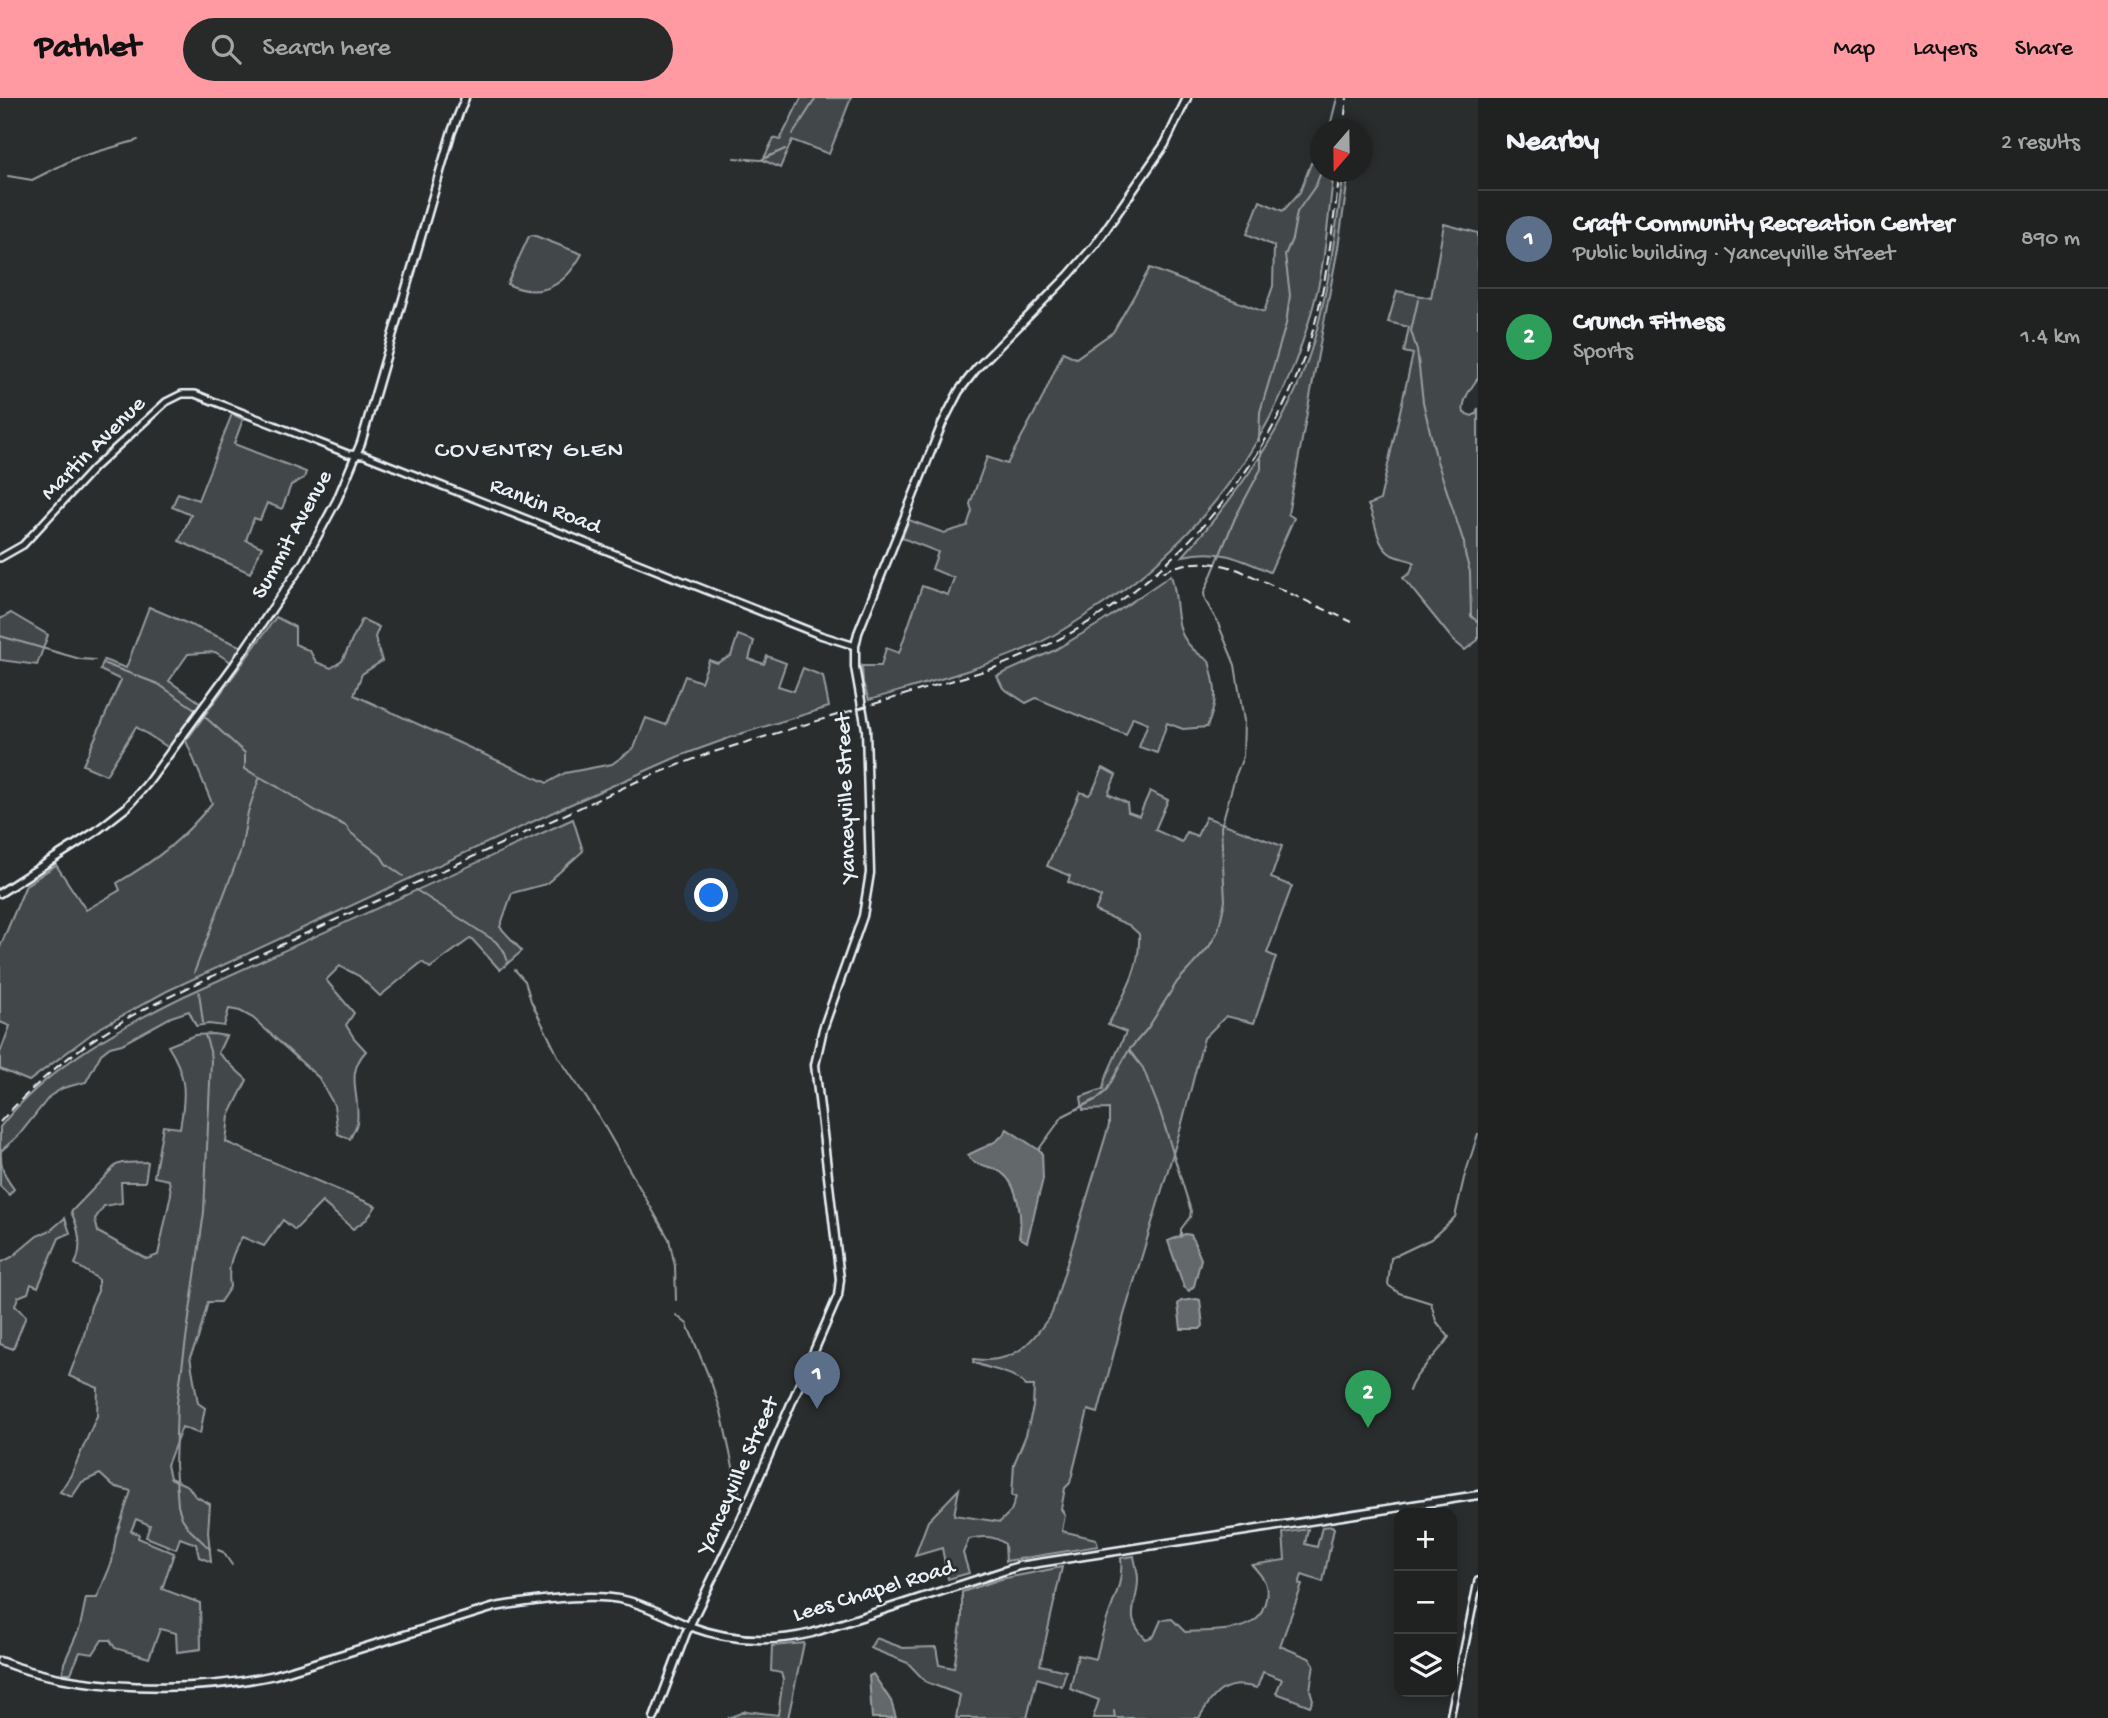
<!DOCTYPE html>
<meta charset="utf-8">
<style>
body{margin:0;font-family:"Gochi Hand",sans-serif;background:#282a2a;color:#f1f3f6}
.controls{position:absolute;right:21px;bottom:21px;display:grid;overflow:hidden;border-radius:14px;box-shadow:0 4px 10px #0003}
.controls button{width:63px;height:63px;display:grid;place-items:center;padding:0;border:0;border-bottom:2px solid #3d3f40;background:#202222;color:#f1f3f6;font:35px sans-serif}
.compass{position:absolute;left:1310px;top:21px;width:63px;height:63px;border-radius:50%;background:#202222;box-shadow:0 4px 10px #0003;rotate:200deg}
.you{position:absolute;left:712px;top:798px;width:24px;height:24px;margin:-18px;border:5px solid #fff;border-radius:50%;background:#1a73e8;box-shadow:0 0 0 10px #1a73e833}
.badge{display:grid;place-items:center;width:46px;height:46px;border-radius:50%;background:#ff9aa2;color:#fff;font-size:23px;font-weight:700}
.pin{position:absolute;translate:-50% -58px;filter:drop-shadow(0 2px 4px #0008)}
.pin::after{content:'';position:absolute;top:37px;width:24px;height:21px;background:inherit;clip-path:polygon(0 0,100% 0,50% 100%)}
.list{margin:0;padding:0;list-style:none}
h2{display:flex;justify-content:space-between;align-items:center;height:91px;margin:0;padding:0 28px;font-size:30px}
h2 small{font-size:23px;font-weight:400;color:#a2a4a5}
.list li{display:grid;grid-template-columns:46px 1fr auto;gap:21px;align-items:center;box-sizing:border-box;height:98px;padding:0 28px;border-top:2px solid #3d3f40}
.list b{display:block;font-size:26px;white-space:nowrap}
.list p{margin:0;font-size:23px;white-space:nowrap;color:#a2a4a5}
.list em{font-size:23px;font-style:normal;color:#a2a4a5}
.icon{flex:none;width:38px;height:38px;fill:none;stroke:currentColor;stroke-width:2;stroke-linecap:round;stroke-linejoin:round}
.map{position:relative;flex:none;width:1478px;height:1620px;overflow:hidden}
header{display:flex;align-items:center;gap:42px;box-sizing:border-box;height:98px;padding:0 35px;background:#ff9aa2;color:#111}
header strong{font-size:33px}
nav{display:flex;gap:38px;margin-inline-start:auto;font-size:24px}
.search{width:490px;height:63px;background:#282a2a;display:flex;align-items:center;gap:18px;box-sizing:border-box;padding:0 24px;border-radius:38px;color:#a2a4a5;font-size:26px}
main{display:flex}
aside{flex:1;background:#202222}
.map>svg:first-child{display:block}
.green{fill:#424648;stroke:#959ca0;stroke-width:2}
.water{fill:#63686b;stroke:#989fa3;stroke-width:2}
.lines{fill:none;stroke-linecap:round;stroke-linejoin:round}
.stream{stroke:#989fa3;stroke-width:2}
.tertiary-casing{stroke:#e8f1f8;stroke-width:10}
.secondary-casing{stroke:#e8f1f8;stroke-width:11}
.tertiary{stroke:#2a2d2e;stroke-width:5}
.secondary{stroke:#2a2d2e;stroke-width:6}
.rail{stroke:#e8f1f8;stroke-width:2;stroke-dasharray:10 5;stroke-linecap:butt}
.labels{text-anchor:middle;dominant-baseline:central;stroke-width:5;stroke-linejoin:round;paint-order:stroke}
.street-label{font-size:23px;fill:#e8f1f8;stroke:#2a2d2e}
.neighbourhood-label{font-size:24px;letter-spacing:2px;fill:#e8f1f8;stroke:#2a2d2e}
</style>
<header>
<strong>Pathlet</strong>
<div class="search"><svg class="icon" aria-label="search" viewBox="0 0 24 24"><circle cx="10" cy="10" r="6"/><path d="M15 15l6 6"/></svg>Search here</div>
<nav><a>Map</a><a>Layers</a><a>Share</a></nav>
</header>
<main>
<div class="map">
<svg width="1478" height="1620" viewBox="0 0 1478 1620">
<rect width="100%" height="100%" fill="#2a2d2e"/>
<filter id="ink" filterUnits="userSpaceOnUse"><feTurbulence type="fractalNoise" baseFrequency=".0143" numOctaves="2"/><feDisplacementMap in="SourceGraphic" scale="14" xChannelSelector="R" yChannelSelector="G"/><feConvolveMatrix kernelMatrix="1 2 1 2 8 2 1 2 1" color-interpolation-filters="sRGB"/></filter>
<g filter="url(#ink)">
<g class="green">
<path d="M801 0H851L829 56 792 42 780 70 763 62 774 40 780 42Z"/>
<path d="M1320 55 1321 74H1334C1328 117 1326 162 1314 205 1280 336 1201 446 1085 518 1068 529 1049 541 1030 549 978 572 923 586 869 602L863 585 862 568H881L886 550 899 555 922 488 948 497 954 480 932 471 938 454 902 440 909 422 944 435 967 428 972 413 970 406 987 359 1007 366 1041 303 1063 254 1076 260 1113 234 1150 170 1264 214 1273 188 1274 148 1247 136 1260 103 1283 113 1300 94 1311 65 1318 66Z"/>
<path d="M1344 74H1349L1338 150 1288 416 1294 420 1270 474C1238 460 1218 450 1183 458 1237 397 1286 331 1311 252 1329 194 1335 133 1344 74Z"/>
<path d="M1444 126 1478 135V280C1471 290 1461 303 1464 315L1472 318 1476 316 1478 310V542L1465 552 1453 542 1403 480 1410 475 1414 464C1407 461 1398 460 1392 457 1375 447 1377 423 1368 407L1380 402 1413 256 1404 254 1409 229 1388 224 1397 193 1431 200Z"/>
<path d="M533 137 582 156C565 187 542 202 507 186L529 138Z"/>
<path d="M232 316 243 321 234 346 306 374 304 380 291 387 282 411 267 405 260 422 254 420 246 442 262 449 250 475 179 443 191 417 172 409 178 395 198 402Z"/>
<path d="M1171 477C1183 516 1167 538 1209 563 1217 592 1218 602 1207 629L1183 631 1167 625 1157 655 1139 649 1148 625 1133 619 1126 637 1036 600 1026 605 1003 590 997 578 1053 553 1102 524Z"/>
<path d="M149 509 242 549 231 564 215 554 188 556 169 583 201 605 169 650 136 629 106 677 83 667 121 582 100 572 104 562 126 570Z"/>
<path d="M11 515 48 537 37 567 0 562V521Z"/>
<path d="M276 519 295 529V546L310 553 316 564 331 570 342 563 362 521 379 529 375 539 382 563 362 576 354 597 547 685 565 675 612 666 634 650 646 620 666 627 685 578 701 584 709 562 717 565 731 558 738 537 754 543 749 561 764 566 767 558 786 565 778 588 794 593 803 570 823 578 829 609 743 635 677 659 560 711 167 893 98 931 29 983 0 971V955L10 928 0 924V849L26 787 56 767 86 812 120 792 117 785C158 761 182 742 212 705L186 643Z"/>
<path d="M1103 670 1116 677 1108 696 1127 705 1128 714 1139 718 1150 693 1168 702 1155 732 1182 744 1187 734 1197 738 1206 719 1282 748 1271 780 1292 788 1267 855 1276 859 1254 925 1226 918 1204 940 1181 1029 1124 1217 1098 1315 1088 1312 1070 1385 1065 1390 1061 1411 1065 1417 1062 1433 1096 1441 1098 1448 1006 1463 1005 1446C994 1437 982 1438 969 1441L963 1455 969 1475 948 1481 942 1450 915 1458 928 1423 959 1391 954 1417 1000 1424 1011 1413 1016 1399 1012 1398 1014 1366 1026 1337 1033 1309 1034 1288H1026C1012 1272 992 1273 973 1264L974 1261C1015 1267 1031 1245 1052 1215L1109 1027V1011L1083 1012 1081 999 1103 991 1105 981 1126 934 1108 927C1124 897 1141 871 1139 836L1129 827 1095 813 1101 799 1068 784 1070 778 1047 768 1080 694 1089 697 1093 692Z"/>
<path d="M573 721 583 753 546 786 512 795 500 829 522 853 500 872 471 840 430 870 422 864 380 898 359 878 340 868 326 882 354 915 346 927 354 940 366 953C344 977 361 997 357 1025 356 1030 352 1036 350 1041L338 1036 334 1007 319 980 253 920 240 913 229 911 224 928 209 926 196 928 189 913 171 919 122 946 110 949 101 956 86 984 63 990 50 998 19 1037 1 1053C0 1069 4 1078 14 1091L9 1097 0 1088V1029C47 969 117 931 184 898Z"/>
<path d="M213 936 226 938 218 955 247 982 229 1018 226 1044 376 1108 367 1121 353 1131 322 1104 295 1132 283 1122 264 1148 242 1139C232 1156 227 1168 230 1189L220 1204H208L198 1241 190 1259 198 1305 205 1310 200 1336 182 1329 167 1367 170 1380 188 1388 195 1398 210 1406 208 1434 211 1464 199 1459 196 1446 180 1440 176 1451 146 1439 150 1427 136 1421 131 1433 139 1436 138 1440 174 1455 162 1491 200 1505 201 1551 177 1554 176 1535 160 1531 149 1560 115 1550 110 1542H102L93 1556 80 1554 71 1575H63L64 1565 80 1529 86 1500H97L112 1464 116 1438 131 1393 113 1388 100 1376 82 1384 72 1399 60 1394 71 1377 97 1318 98 1290 69 1278 83 1241 91 1208 98 1193V1181L75 1166C83 1150 79 1130 71 1114L116 1067 122 1065 148 1064 145 1084H121L122 1105 104 1108 95 1121 98 1134 147 1161 158 1157 171 1096 169 1082 154 1079 163 1028 180 1030C186 997 187 977 168 948L195 937Z"/>
<path d="M65 1120 70 1135 59 1140 38 1189 31 1186 28 1195 18 1199 15 1208 26 1218 13 1251 0 1246V1165L12 1159 37 1138 51 1132Z"/>
<path d="M1332 1428 1334 1430 1323 1484 1302 1477 1299 1486 1302 1487 1280 1548 1309 1560 1314 1566 1310 1592 1313 1602 1310 1608 1276 1595 1282 1581 1263 1574 1257 1590C1226 1581 1214 1594 1199 1620H1093L1099 1602 1070 1591 1078 1557 1096 1561C1100 1545 1104 1528 1110 1513 1117 1494 1123 1481 1121 1460L1134 1458C1135 1465 1138 1474 1138 1481 1138 1509 1122 1517 1146 1541L1154 1538 1161 1522 1172 1521 1185 1534C1203 1533 1241 1534 1254 1523 1261 1519 1262 1512 1265 1505 1270 1487 1264 1480 1252 1467L1285 1462 1283 1435 1308 1431 1305 1446 1317 1449 1322 1429Z"/>
<path d="M1062 1469 1040 1567 1066 1573 1062 1588 1037 1580 1027 1620H956L960 1597 926 1584 908 1565 870 1550 876 1540 903 1550 936 1549 939 1567 954 1570 962 1520V1494L1001 1481Z"/>
<path d="M804 1545 788 1620H728L746 1613 778 1617 783 1581 781 1575 771 1573 772 1548Z"/>
</g>
<g class="water">
<path d="M1007 1031 1042 1054 1043 1081 1027 1144 1019 1139C1023 1120 1018 1087 1002 1075 991 1066 974 1070 968 1057 982 1049 999 1046 1007 1031Z"/>
<path d="M1185 1136 1191 1137 1201 1161 1194 1188 1189 1193 1184 1189 1168 1143Z"/>
<path d="M1197 1201 1200 1202 1203 1228 1200 1231H1181L1178 1206 1181 1203Z"/>
<path d="M873 1576 891 1603 896 1620H872L869 1578Z"/>
</g>
<g class="lines">
<g class="stream">
<path d="M1329 32 1337 0"/>
<path d="M793 36 816 0"/>
<path d="M734 60 761 62 785 51"/>
<path d="M8 78 32 82 76 60 138 42"/>
<path d="M1418 202 1411 233 1417 252 1423 304 1437 363 1464 445 1465 456 1470 474 1471 518 1478 524"/>
<path d="M1259 343 1260 314 1286 226 1290 197 1285 157 1292 141 1297 114 1316 87 1321 74"/>
<path d="M0 538 80 561 95 562"/>
<path d="M105 566 158 586 195 611"/>
<path d="M204 618 245 655V671L278 689 319 715 346 728 351 735 381 758 386 766 403 778"/>
<path d="M416 792 495 843 504 853 508 864"/>
<path d="M515 872 525 883 531 903 559 960 598 1017 669 1141 675 1168 676 1202"/>
<path d="M194 875 241 752 248 714 259 681"/>
<path d="M199 894 203 925"/>
<path d="M205 937 210 953 211 963 204 1114 177 1305 175 1367 178 1408 182 1420 190 1432 210 1451"/>
<path d="M1129 952 1143 970 1160 1013 1191 1113 1190 1119 1181 1131V1139"/>
<path d="M1039 1051 1063 1018 1097 1001 1106 993 1129 952 1148 930 1177 884 1209 849 1218 833 1225 803 1221 729 1235 679 1243 659 1244 623 1235 567 1217 523 1205 502 1204 495 1235 420 1261 371V350"/>
<path d="M676 1217 687 1226 711 1284 721 1313 735 1378"/>
<path d="M1409 1293C1415 1274 1437 1258 1449 1239L1436 1223 1431 1205 1399 1195 1388 1187 1391 1160 1431 1141 1455 1119 1464 1080 1478 1036"/>
<path d="M737 1385 741 1401"/>
<path d="M218 1452 223 1454 232 1467"/>
<path d="M1114 1613 1115 1620"/>
</g>
<defs>
<g id="tertiary">
<path d="M0 460 23 447 94 370 166 304 182 296H195L348 356 364 357 820 537 855 548"/>
<path d="M1450 1620 1478 1483"/>
</g>
<g id="secondary">
<path d="M0 795 95 734 127 709 147 686 234 567 303 465 337 402 361 345 451 36 465 0"/>
<path d="M0 1563C78 1594 194 1595 275 1577L495 1509C530 1503 590 1494 624 1502 647 1507 668 1519 689 1528 729 1543 771 1545 812 1535L1019 1468 1478 1397"/>
<path d="M654 1620 686 1535 741 1421 838 1198 840 1181 815 967 823 931 863 818 870 775 866 631 855 569V548L858 535 942 326 959 293 977 270 1069 177 1095 147 1165 46 1187 0"/>
</g>
</defs>
<use href="#tertiary" class="tertiary-casing"/>
<use href="#secondary" class="secondary-casing"/>
<use href="#tertiary" class="tertiary"/>
<use href="#secondary" class="secondary"/>
<g class="rail">
<path d="M1343 32 1347 0"/>
<path d="M1163 474C1188 461 1213 463 1239 472L1352 524"/>
<path d="M0 1024C35 985 75 951 121 924 142 911 166 901 189 889L638 683 707 656 994 570C1024 558 1053 546 1081 529 1192 462 1280 352 1315 225 1328 176 1333 124 1340 74"/>
</g>
</g>
</g>
<g class="labels">
<g class="street-label">
<text transform="translate(94 351) rotate(-45)">Martin Avenue</text>
<text transform="translate(545 409) rotate(22)">Rankin Road</text>
<text transform="translate(293 437) rotate(-61)">Summit Avenue</text>
<text transform="translate(847 700) rotate(-92)">Yanceyville Street</text>
<text transform="translate(739 1378) rotate(-66)">Yanceyville Street</text>
<text transform="translate(874 1494) rotate(-17)">Lees Chapel Road</text>
</g>
<g class="neighbourhood-label">
<text x="530" y="353">COVENTRY GLEN</text>
</g>
</g>
</svg>
<div class="controls">
<button>+</button>
<button>−</button>
<button><svg class="icon" aria-label="layers" viewBox="0 0 24 24"><path d="M12 4l9 5-9 5-9-5zM3 14l9 5 9-5"/></svg></button>
</div>
<svg class="compass" viewBox="-18 -18 36 36"><path d="M0-13l5 13h-10z" fill="#e53935"/><path d="M0 13l5-13h-10z" fill="#a2a4a5"/></svg>
<div class="you"></div>
<div class="pin badge" style="left:817px;top:1311px;background:#5c6f8a">1</div>
<div class="pin badge" style="left:1368px;top:1330px;background:#2e9e5b">2</div>
</div>
<aside>
<h2>Nearby<small>2 results</small></h2>
<ul class="list">
<li><span class="badge" style="background:#5c6f8a">1</span><div><b>Craft Community Recreation Center</b><p>Public building · Yanceyville Street</p></div><em>890 m</em></li>
<li><span class="badge" style="background:#2e9e5b">2</span><div><b>Crunch Fitness</b><p>Sports</p></div><em>1.4 km</em></li>
</ul>
</aside>
</main>
